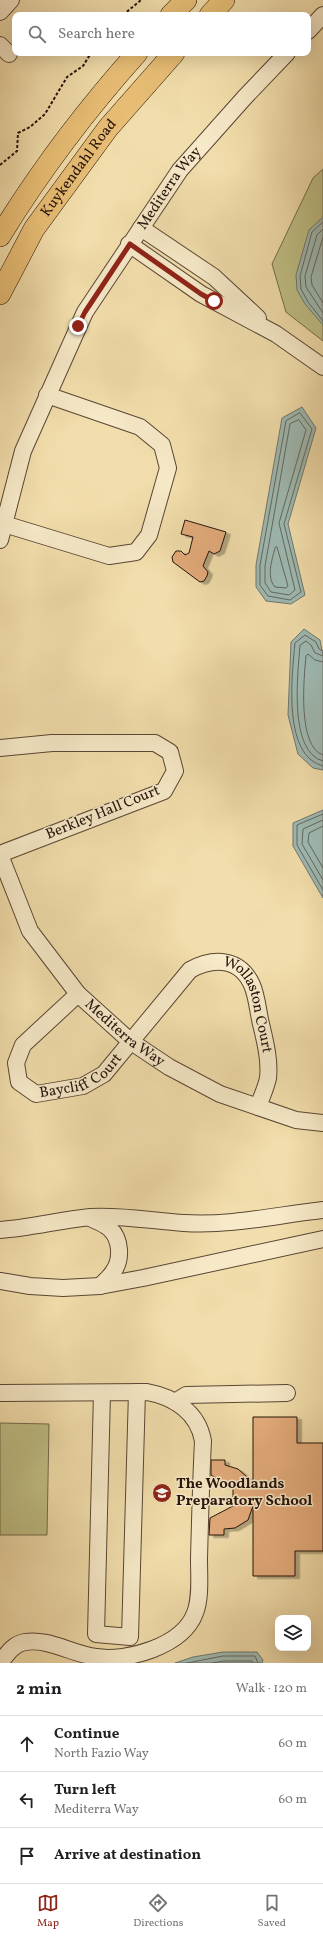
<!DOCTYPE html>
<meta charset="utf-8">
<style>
body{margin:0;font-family:Vollkorn,serif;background:#f6f6f6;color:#202124}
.controls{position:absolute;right:12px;bottom:12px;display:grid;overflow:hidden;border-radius:8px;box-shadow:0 4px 16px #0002}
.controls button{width:36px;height:36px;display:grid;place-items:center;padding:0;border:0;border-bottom:1px solid #e0e0e0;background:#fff;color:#202124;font:20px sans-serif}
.stop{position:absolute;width:12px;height:12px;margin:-9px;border:3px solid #8f2418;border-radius:50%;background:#fff}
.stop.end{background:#8f2418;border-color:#fff;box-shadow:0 1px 4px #0008}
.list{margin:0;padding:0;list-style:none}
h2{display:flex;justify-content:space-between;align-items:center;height:52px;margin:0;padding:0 16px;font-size:17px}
h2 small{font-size:13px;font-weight:400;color:#757577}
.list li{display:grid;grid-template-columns:26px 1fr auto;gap:12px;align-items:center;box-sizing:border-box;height:56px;padding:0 16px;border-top:1px solid #e0e0e0}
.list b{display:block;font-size:15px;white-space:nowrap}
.list p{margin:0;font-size:13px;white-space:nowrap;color:#757577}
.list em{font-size:13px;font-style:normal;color:#757577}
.icon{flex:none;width:22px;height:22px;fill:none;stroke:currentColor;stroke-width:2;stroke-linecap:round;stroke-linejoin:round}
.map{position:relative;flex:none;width:323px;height:1663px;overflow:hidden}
.search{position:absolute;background:#fff;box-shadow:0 4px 16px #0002;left:12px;right:12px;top:12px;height:44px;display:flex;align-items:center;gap:10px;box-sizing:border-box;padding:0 14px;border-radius:8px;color:#757577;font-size:15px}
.sheet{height:220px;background:#fff}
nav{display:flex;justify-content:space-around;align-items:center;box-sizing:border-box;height:56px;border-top:1px solid #e0e0e0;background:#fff;font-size:11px;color:#757577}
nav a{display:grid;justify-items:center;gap:2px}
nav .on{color:#8f2418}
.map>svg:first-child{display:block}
.green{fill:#c0c086;stroke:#736a49}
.water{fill:#9ebab3;stroke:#6e7770}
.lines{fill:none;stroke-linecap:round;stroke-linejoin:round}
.shore{stroke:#626660;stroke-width:1}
.building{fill:#e4ac7c;stroke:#26130c;filter:url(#shadow)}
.minor-casing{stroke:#594634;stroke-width:18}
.major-casing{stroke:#26130c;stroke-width:22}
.path{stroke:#26130c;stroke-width:2;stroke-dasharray:3 2;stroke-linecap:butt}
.minor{stroke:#f7eac9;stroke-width:16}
.major{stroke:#e9bf76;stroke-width:21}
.route{stroke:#8f2418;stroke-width:5}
.labels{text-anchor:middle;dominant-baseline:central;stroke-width:3;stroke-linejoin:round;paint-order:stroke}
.street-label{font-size:15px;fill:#26130c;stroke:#f7eac9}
.poi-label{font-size:15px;font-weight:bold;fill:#26130c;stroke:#f7eac9;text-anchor:start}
</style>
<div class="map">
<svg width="323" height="1663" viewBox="0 0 323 1663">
<defs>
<filter id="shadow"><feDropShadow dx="4.5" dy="2.5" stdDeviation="0" flood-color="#0004"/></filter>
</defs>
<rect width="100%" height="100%" fill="#f2deac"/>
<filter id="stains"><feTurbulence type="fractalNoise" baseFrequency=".005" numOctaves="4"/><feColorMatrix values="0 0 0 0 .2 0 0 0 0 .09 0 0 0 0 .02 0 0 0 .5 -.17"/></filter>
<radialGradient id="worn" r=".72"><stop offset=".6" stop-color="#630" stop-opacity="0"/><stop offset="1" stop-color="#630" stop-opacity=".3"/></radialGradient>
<g class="green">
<path d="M323 169V341L286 312 272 264 313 178Z"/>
<path d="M0 1423 49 1424 47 1535H0Z"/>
</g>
<g class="water">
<path d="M323 217V325L305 304 297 290 296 275 309 230Z"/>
<path d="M302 407 316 428 288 524 305 595 291 604 266 601 256 587V565L282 418Z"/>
<path d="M304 629 320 640 323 656V770L313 768 298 754 288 715 291 642Z"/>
<path d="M323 810V898L293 846V823Z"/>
<path d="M223 1652H257L263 1660 262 1663H175L193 1657Z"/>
</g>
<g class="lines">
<g class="shore">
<path d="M323 222 312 232 300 276 301 289 308 302 323 321"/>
<path d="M323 229 317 235 305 276 306 287 323 313"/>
<path d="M323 237 311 277 312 285 323 303"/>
<path d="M300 413 312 429 284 524 301 592 290 600 268 596 260 585V565L286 421Z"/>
<path d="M299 420 306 430 279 523 295 590 289 595 271 592 265 583V566L290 424Z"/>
<path d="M277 547 288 586 286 588 275 587C266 577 272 560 275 548Z"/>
<path d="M323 651 319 649 316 642 305 635 295 643C292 675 282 756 323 766"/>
<path d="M323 656 315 653 311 645 306 641 300 645C298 673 288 752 323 761"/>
<path d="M323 662 315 660 308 654 306 656C304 677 297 747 323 755"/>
<path d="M323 814 297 825V845L323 890"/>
<path d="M323 820 303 829 302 844 323 880"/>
<path d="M323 826 309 833 308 842 323 868"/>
<path d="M187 1663 223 1656H255L258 1663"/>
<path d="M212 1663 224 1661H252L253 1663"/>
</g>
</g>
<g class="building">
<path d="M185 520 226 532 220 551 214 554 209 551 203 566 208 572 207 576 204 581 200 582 173 562 172 557 176 551H181L185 555 189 553 193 537 181 534Z"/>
<path d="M253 1417H297V1443H323V1551H295V1576H253V1506L248 1520 235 1528 224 1529V1535H209L210 1518 233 1506V1488L211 1475V1460H225V1465L238 1469 247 1477 253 1488Z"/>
</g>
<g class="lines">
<defs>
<g id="minor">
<path d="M0 12 11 0"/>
<path d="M308 31 323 15"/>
<path d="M0 45 9 54"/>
<path d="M141 228 214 277 258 318"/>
<path d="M129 244 201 294 276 334 323 367"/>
<path d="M4 524 109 556 136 552 149 535 168 468 162 445 140 427 47 395"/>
<path id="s1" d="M0 540 23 451 85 312 180 170 245 97 287 53"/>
<path d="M0 748 52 743H155L170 752 175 771 164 791 0 854"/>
<path id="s2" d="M0 855 30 931 78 994 130 1041 169 1067 220 1094 296 1120 323 1123"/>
<path id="s3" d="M78 994 23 1045 16 1063 19 1082 36 1094 83 1086 104 1074 190 970C214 957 240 958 252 985 257 996 258 1012 261 1024 265 1041 270 1060 268 1078 266 1088 261 1098 258 1107"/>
<path d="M90 1218C96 1221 105 1224 110 1229 121 1239 122 1260 113 1272 110 1277 104 1282 100 1286"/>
<path d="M0 1230C30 1228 60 1220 90 1217 122 1215 153 1221 184 1223 231 1226 277 1215 323 1210"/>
<path d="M0 1281 30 1286 63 1288 100 1286 143 1278 323 1239"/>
<path d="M0 1393 147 1392C174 1397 198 1412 203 1441 201 1480 200 1520 199 1559 199 1576 201 1598 195 1613 183 1646 127 1662 96 1657 72 1654 48 1638 25 1642 13 1644 7 1654 0 1663"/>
<path d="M102 1393 96 1634 130 1637 137 1392"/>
<path d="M175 1402 186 1395 287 1393"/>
</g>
<g id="major">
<path d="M171 15 186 0"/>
<path d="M210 15 224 0"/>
<path d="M0 236C40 171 86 110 137 53"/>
<path id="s4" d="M0 294 34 229 108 128 174 53"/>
</g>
</defs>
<use href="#minor" class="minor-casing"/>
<use href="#major" class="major-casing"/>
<g class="path">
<path d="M123 15 141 0"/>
<path d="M0 165 17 151 18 133 30 127 45 114 67 77 83 66 91 53"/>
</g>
<use href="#minor" class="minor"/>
<use href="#major" class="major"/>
</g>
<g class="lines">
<path class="route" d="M78 326 85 312 130 244 201 294 214 301"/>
</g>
<defs>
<symbol id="school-disc" viewBox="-11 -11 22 22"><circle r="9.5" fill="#8f2418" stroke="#f7eac9"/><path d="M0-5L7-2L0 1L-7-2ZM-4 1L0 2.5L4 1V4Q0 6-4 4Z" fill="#fff"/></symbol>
</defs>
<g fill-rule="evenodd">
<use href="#school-disc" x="151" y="1482" width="22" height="22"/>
</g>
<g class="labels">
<g class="street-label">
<text stroke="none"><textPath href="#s4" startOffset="149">Kuykendahl Road</textPath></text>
<text stroke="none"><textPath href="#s1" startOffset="394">Mediterra Way</textPath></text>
<text transform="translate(103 813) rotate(-22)">Berkley Hall Court</text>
<text stroke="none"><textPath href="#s3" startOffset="430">Wollaston Court</textPath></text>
<text stroke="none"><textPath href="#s2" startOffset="222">Mediterra Way</textPath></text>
<text stroke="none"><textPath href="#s3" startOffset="184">Baycliff Court</textPath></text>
</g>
<g class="poi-label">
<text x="176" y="1484">The Woodlands<tspan x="176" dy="17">Preparatory School</tspan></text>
</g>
</g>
<rect width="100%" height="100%" filter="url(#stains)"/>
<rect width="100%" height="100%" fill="url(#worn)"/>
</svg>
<div class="controls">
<button><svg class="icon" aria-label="layers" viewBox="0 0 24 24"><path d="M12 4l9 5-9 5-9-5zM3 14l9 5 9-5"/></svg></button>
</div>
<div class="stop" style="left:214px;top:301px"></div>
<div class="stop end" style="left:78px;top:326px"></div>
<div class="search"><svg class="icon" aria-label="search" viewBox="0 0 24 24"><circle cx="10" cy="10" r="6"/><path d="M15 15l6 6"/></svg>Search here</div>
</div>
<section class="sheet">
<h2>2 min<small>Walk · 120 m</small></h2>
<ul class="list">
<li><svg class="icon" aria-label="ahead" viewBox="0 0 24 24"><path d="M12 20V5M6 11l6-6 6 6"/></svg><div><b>Continue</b><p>North Fazio Way</p></div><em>60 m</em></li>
<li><svg class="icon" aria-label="left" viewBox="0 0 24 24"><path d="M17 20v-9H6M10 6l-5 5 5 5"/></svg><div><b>Turn left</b><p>Mediterra Way</p></div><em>60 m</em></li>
<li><svg class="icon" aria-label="arrive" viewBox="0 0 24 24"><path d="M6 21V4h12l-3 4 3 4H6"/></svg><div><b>Arrive at destination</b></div></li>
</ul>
</section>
<nav>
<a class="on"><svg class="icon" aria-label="map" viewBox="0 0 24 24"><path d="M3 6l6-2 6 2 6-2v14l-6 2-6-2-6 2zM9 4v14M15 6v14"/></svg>Map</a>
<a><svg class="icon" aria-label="directions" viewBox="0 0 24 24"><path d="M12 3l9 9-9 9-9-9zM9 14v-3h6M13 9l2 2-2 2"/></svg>Directions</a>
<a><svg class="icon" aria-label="saved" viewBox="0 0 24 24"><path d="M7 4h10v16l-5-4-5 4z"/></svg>Saved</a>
</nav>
